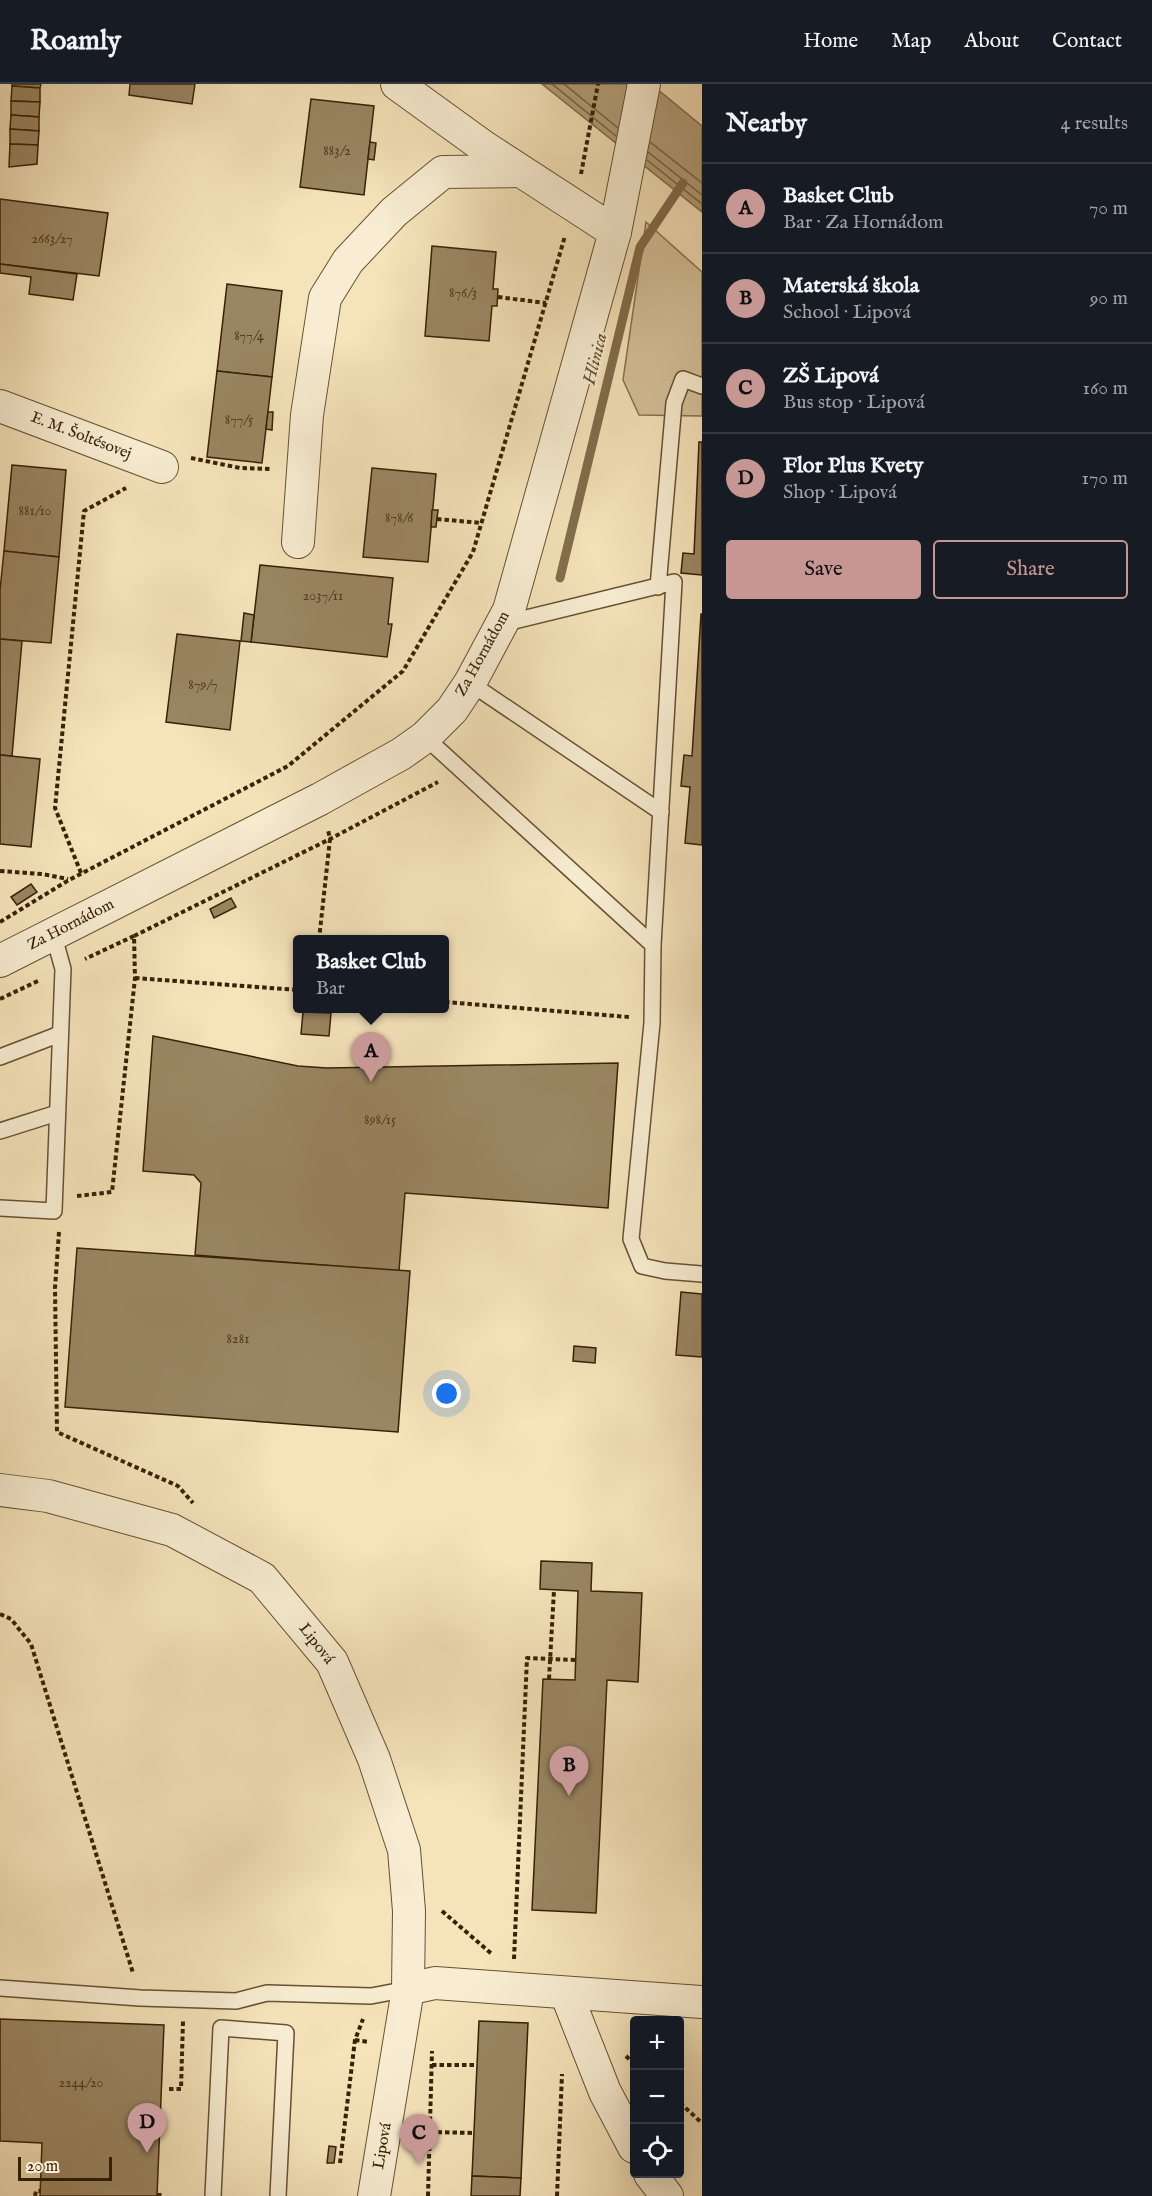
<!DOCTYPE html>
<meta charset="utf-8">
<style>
body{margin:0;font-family:"IM FELL English",serif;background:#20242c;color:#f1f3f6}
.controls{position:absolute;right:18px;bottom:18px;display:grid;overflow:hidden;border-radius:6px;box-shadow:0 6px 24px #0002}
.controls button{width:54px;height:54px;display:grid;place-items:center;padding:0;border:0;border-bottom:2px solid #363941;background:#171b24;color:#f1f3f6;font:30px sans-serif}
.scale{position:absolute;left:18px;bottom:15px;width:94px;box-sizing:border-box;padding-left:6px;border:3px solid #372105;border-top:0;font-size:16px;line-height:21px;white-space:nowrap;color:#372105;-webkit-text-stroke:4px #f8edd2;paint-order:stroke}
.you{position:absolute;left:447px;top:1310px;width:21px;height:21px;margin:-15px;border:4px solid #fff;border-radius:50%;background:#1a73e8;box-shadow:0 0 0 9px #1a73e833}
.badge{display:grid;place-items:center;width:39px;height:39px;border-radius:50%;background:#c59692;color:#111;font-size:20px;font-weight:700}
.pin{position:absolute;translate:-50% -50px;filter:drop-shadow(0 2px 3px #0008)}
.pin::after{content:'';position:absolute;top:32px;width:21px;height:18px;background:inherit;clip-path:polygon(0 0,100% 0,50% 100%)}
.popup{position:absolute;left:293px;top:851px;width:156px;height:78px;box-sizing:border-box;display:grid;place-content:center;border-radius:6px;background:#171b24;filter:drop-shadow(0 2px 4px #0005);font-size:20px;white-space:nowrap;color:#9ea1a6}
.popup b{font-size:22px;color:#f1f3f6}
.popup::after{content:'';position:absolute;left:50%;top:100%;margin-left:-12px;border:12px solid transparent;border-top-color:#171b24}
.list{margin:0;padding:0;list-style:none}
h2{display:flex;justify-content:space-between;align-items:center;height:78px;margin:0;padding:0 24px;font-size:26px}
h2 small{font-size:20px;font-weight:400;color:#9ea1a6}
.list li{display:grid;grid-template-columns:39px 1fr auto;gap:18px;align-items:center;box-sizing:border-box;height:90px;padding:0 24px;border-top:2px solid #363941}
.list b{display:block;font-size:22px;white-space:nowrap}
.list p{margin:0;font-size:20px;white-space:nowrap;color:#9ea1a6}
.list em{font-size:20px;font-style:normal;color:#9ea1a6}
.actions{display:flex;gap:12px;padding:18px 24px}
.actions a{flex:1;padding:14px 0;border:2px solid #c59692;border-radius:6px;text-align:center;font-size:21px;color:#c59692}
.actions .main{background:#c59692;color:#111}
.icon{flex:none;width:33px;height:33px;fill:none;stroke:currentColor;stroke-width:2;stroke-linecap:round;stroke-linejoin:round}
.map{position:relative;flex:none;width:702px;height:2112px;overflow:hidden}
header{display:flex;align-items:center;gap:36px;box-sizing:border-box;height:84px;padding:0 30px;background:#171b24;border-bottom:2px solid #363941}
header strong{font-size:28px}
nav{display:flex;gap:33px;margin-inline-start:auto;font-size:21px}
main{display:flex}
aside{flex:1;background:#171b24}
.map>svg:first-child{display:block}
.green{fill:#d5c29b;stroke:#867250;stroke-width:1.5}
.water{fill:#b4a17c;stroke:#826e4c;stroke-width:1.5}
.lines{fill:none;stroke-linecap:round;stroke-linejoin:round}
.shore{stroke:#766140;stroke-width:1.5}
.stream{stroke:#826e4c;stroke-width:9}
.building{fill:#9a8663;stroke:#372105;stroke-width:1.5}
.lane-casing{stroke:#665232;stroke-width:18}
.street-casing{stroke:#665232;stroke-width:34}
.path{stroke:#372105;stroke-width:4;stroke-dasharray:4.5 3;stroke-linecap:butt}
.lane{stroke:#f8edd2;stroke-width:15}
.street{stroke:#f8edd2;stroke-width:32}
.labels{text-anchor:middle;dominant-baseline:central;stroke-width:4.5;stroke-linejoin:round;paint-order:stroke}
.number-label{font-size:14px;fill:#503a1c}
.street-label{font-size:16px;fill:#372105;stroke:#f8edd2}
.water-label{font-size:18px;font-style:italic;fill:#634e2f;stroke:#f8edd2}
</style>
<header>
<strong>Roamly</strong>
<nav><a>Home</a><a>Map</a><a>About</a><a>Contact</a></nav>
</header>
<main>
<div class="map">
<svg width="702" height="2112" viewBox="0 0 702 2112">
<rect width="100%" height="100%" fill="#f5e3ba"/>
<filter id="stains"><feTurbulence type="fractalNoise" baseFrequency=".00333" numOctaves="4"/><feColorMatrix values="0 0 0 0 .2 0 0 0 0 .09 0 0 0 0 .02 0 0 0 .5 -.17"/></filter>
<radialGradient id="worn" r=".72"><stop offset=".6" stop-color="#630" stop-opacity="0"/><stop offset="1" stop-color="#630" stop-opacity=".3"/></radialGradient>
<path class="green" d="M646 138 702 188V332L639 331 623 296Z"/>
<path class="water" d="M542 0H651L702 42V128Z"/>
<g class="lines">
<g class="shore">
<path d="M552 0 616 52"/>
<path d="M564 0 618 44"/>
<path d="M650 58 702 99"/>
<path d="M648 68 702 111"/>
<path d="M647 76 702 120"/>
</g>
<path class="stream" d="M560 494 640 163 683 99"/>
</g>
<g class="building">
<path d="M12 0H41L40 4 12 2Z"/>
<path d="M130 0H195L192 20 129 11Z"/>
<path d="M12 2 40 4V18L11 17Z"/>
<path d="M311 15 374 22 364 111 300 103Z"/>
<path d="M11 17 40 18 39 33 11 31Z"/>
<path d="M11 31 39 33V47L10 45Z"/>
<path d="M10 45 39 47 38 61 10 60Z"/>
<path d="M370 58 376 59 374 76 368 75Z"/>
<path d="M10 60 38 61 37 80 9 83Z"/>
<path d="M0 115 108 129 99 192 0 180Z"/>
<path d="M432 162 496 168 493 205H498L497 222H492L489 257 425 252Z"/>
<path d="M0 180 77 190 73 216 29 210 31 193 0 189Z"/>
<path d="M227 200 282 207 272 293 217 287Z"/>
<path d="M217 287 272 293 262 379 207 373Z"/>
<path d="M268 328H273L272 346 266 345Z"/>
<path d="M699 358H702V491L681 489 683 469 694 470Z"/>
<path d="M12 381 66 386 59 473 4 467Z"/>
<path d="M372 384 436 390 428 478 363 473Z"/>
<path d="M432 426H438L436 443H431Z"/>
<path d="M4 467 59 473 51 559 0 555V506Z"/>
<path d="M260 481 393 494 388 540H392L387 573 251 558Z"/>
<path d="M244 529 254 531 251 558 241 557Z"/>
<path d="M701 530H702V761L685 759 690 703 681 702 684 671 692 672Z"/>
<path d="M177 550 240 557 230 646 166 638Z"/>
<path d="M0 555 22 557 12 672 0 671Z"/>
<path d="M0 671 40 675 31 763 0 760Z"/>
<path d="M31 800 37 808 17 821 11 813Z"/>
<path d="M231 814 236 823 214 834 210 825Z"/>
<path d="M303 928 331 929 329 952 301 950Z"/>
<path d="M153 952 298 982 327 984 618 979 608 1124 405 1109 399 1187 195 1171 201 1099 194 1091 143 1087Z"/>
<path d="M77 1164 410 1187 398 1348 65 1323Z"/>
<path d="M681 1208 702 1210V1273L676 1271Z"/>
<path d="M574 1262 596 1264 595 1279 573 1277Z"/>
<path d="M541 1477 592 1479 591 1507 642 1509 638 1598 607 1596 596 1829 532 1826 543 1595 575 1596 578 1507 540 1505Z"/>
<path d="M0 1935 164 1941 157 2112H40L42 2059 0 2057Z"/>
<path d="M479 1937 528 1939 521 2094 472 2092Z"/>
<path d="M329 2062 336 2063 334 2079H327Z"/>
<path d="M472 2092 521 2094 520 2112H471Z"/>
</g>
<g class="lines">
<defs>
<g id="lane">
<path d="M658 503 674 319 683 295 702 302"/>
<path d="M502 540 674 498 653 861"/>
<path d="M470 599 661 728"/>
<path d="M425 653 653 861 652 939 631 1155 642 1182 665 1187 702 1190"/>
<path d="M0 973 60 950"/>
<path d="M0 1047 57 1029"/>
<path d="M0 1124 54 1127 63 885 53 849"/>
<path d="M0 1904 140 1914 236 1917 267 1909 371 1912 408 1905"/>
<path d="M213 2112 221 1944 286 1949 278 2112"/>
</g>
<g id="street">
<path d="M397 0 484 63 615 148"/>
<path d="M0 322 162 383"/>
<path d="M298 458 307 331 325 214 348 177 394 128 443 88 520 87"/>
<path d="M0 877 320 715 401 670 425 653 452 626 470 599 509 526 615 148 644 0"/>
<path d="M0 1406 48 1412 172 1446 262 1494 332 1578 374 1675 404 1766 409 1827 408 1905 374 2112"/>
<path d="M408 1905 435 1899 702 1918"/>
<path d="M566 1909 605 2008 634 2063"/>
<path d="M650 2090 667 2112"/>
</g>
</defs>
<use href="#lane" class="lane-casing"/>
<use href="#street" class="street-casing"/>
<g class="path">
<path d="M581 90 598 0"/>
<path d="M498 213 546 219"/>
<path d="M191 374 240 384 272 385"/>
<path d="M437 435 482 439"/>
<path d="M0 787 42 790 68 795"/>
<path d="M81 789 55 724 84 427 126 404"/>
<path d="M0 838 69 796 288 682 403 587 473 468 565 152"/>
<path d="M134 852 330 755 438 698"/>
<path d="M319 856 330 755 328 746"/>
<path d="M135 894 298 906"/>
<path d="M0 915 40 896"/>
<path d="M445 918 629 933"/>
<path d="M77 1112 112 1108 135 894 134 852 85 875"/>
<path d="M59 1148 55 1204 57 1348 178 1402 193 1419"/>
<path d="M0 1530 11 1535 31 1560 133 1889"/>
<path d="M549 1595 554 1506"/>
<path d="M442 1827 493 1871"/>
<path d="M514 1875 527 1574 575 1576"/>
<path d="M355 1956 369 1958"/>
<path d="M626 1972 634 1980"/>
<path d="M432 1981H477"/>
<path d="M169 2005H181L183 1937"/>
<path d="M680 2019 702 2039"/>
<path d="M430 2048 475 2049"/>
<path d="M340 2079 355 1956 363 1935"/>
<path d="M157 2111H163"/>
<path d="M35 2112 36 2107H40"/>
<path d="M428 2112 432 1967"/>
<path d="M557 2112 562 1990"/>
</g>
<use href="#lane" class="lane"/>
<use href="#street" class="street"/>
</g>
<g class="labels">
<g class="number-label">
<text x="337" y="67">883/2</text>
<text x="52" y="155">2663/27</text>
<text x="463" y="209">876/3</text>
<text x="249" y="252">877/4</text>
<text x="239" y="336">877/5</text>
<text x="35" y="427">881/10</text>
<text x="399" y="434">878/6</text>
<text x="323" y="512">2037/11</text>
<text x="203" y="601">879/7</text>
<text x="380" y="1036">898/15</text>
<text x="238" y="1255">8281</text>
<text x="81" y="1999">2244/20</text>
</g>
<g class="street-label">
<text transform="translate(81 352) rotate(21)">E. M. Šoltésovej</text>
<text transform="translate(483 570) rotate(-61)">Za Hornádom</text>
<text transform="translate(71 841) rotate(-27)">Za Hornádom</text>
<text transform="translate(316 1560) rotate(52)">Lipová</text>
<text transform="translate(383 2062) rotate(-80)">Lipová</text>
</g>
<g class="water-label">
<text transform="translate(596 275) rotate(-76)">Hlinica</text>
</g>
</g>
<rect width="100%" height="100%" filter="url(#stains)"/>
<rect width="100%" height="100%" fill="url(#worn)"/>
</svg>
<div class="controls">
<button>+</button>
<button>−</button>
<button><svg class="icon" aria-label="locate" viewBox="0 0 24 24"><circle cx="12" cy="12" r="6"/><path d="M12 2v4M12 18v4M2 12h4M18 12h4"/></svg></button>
</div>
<div class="scale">20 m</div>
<div class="you"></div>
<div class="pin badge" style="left:371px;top:998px">A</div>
<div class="popup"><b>Basket Club</b>Bar</div>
<div class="pin badge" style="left:569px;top:1712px">B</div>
<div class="pin badge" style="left:419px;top:2080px">C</div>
<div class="pin badge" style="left:147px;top:2069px">D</div>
</div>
<aside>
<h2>Nearby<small>4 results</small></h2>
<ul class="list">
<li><span class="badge">A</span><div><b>Basket Club</b><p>Bar · Za Hornádom</p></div><em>70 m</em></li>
<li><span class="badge">B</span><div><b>Materská škola</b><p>School · Lipová</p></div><em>90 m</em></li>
<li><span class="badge">C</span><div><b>ZŠ Lipová</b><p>Bus stop · Lipová</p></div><em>160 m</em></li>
<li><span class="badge">D</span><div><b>Flor Plus Kvety</b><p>Shop · Lipová</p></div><em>170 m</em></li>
</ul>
<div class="actions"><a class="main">Save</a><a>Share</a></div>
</aside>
</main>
